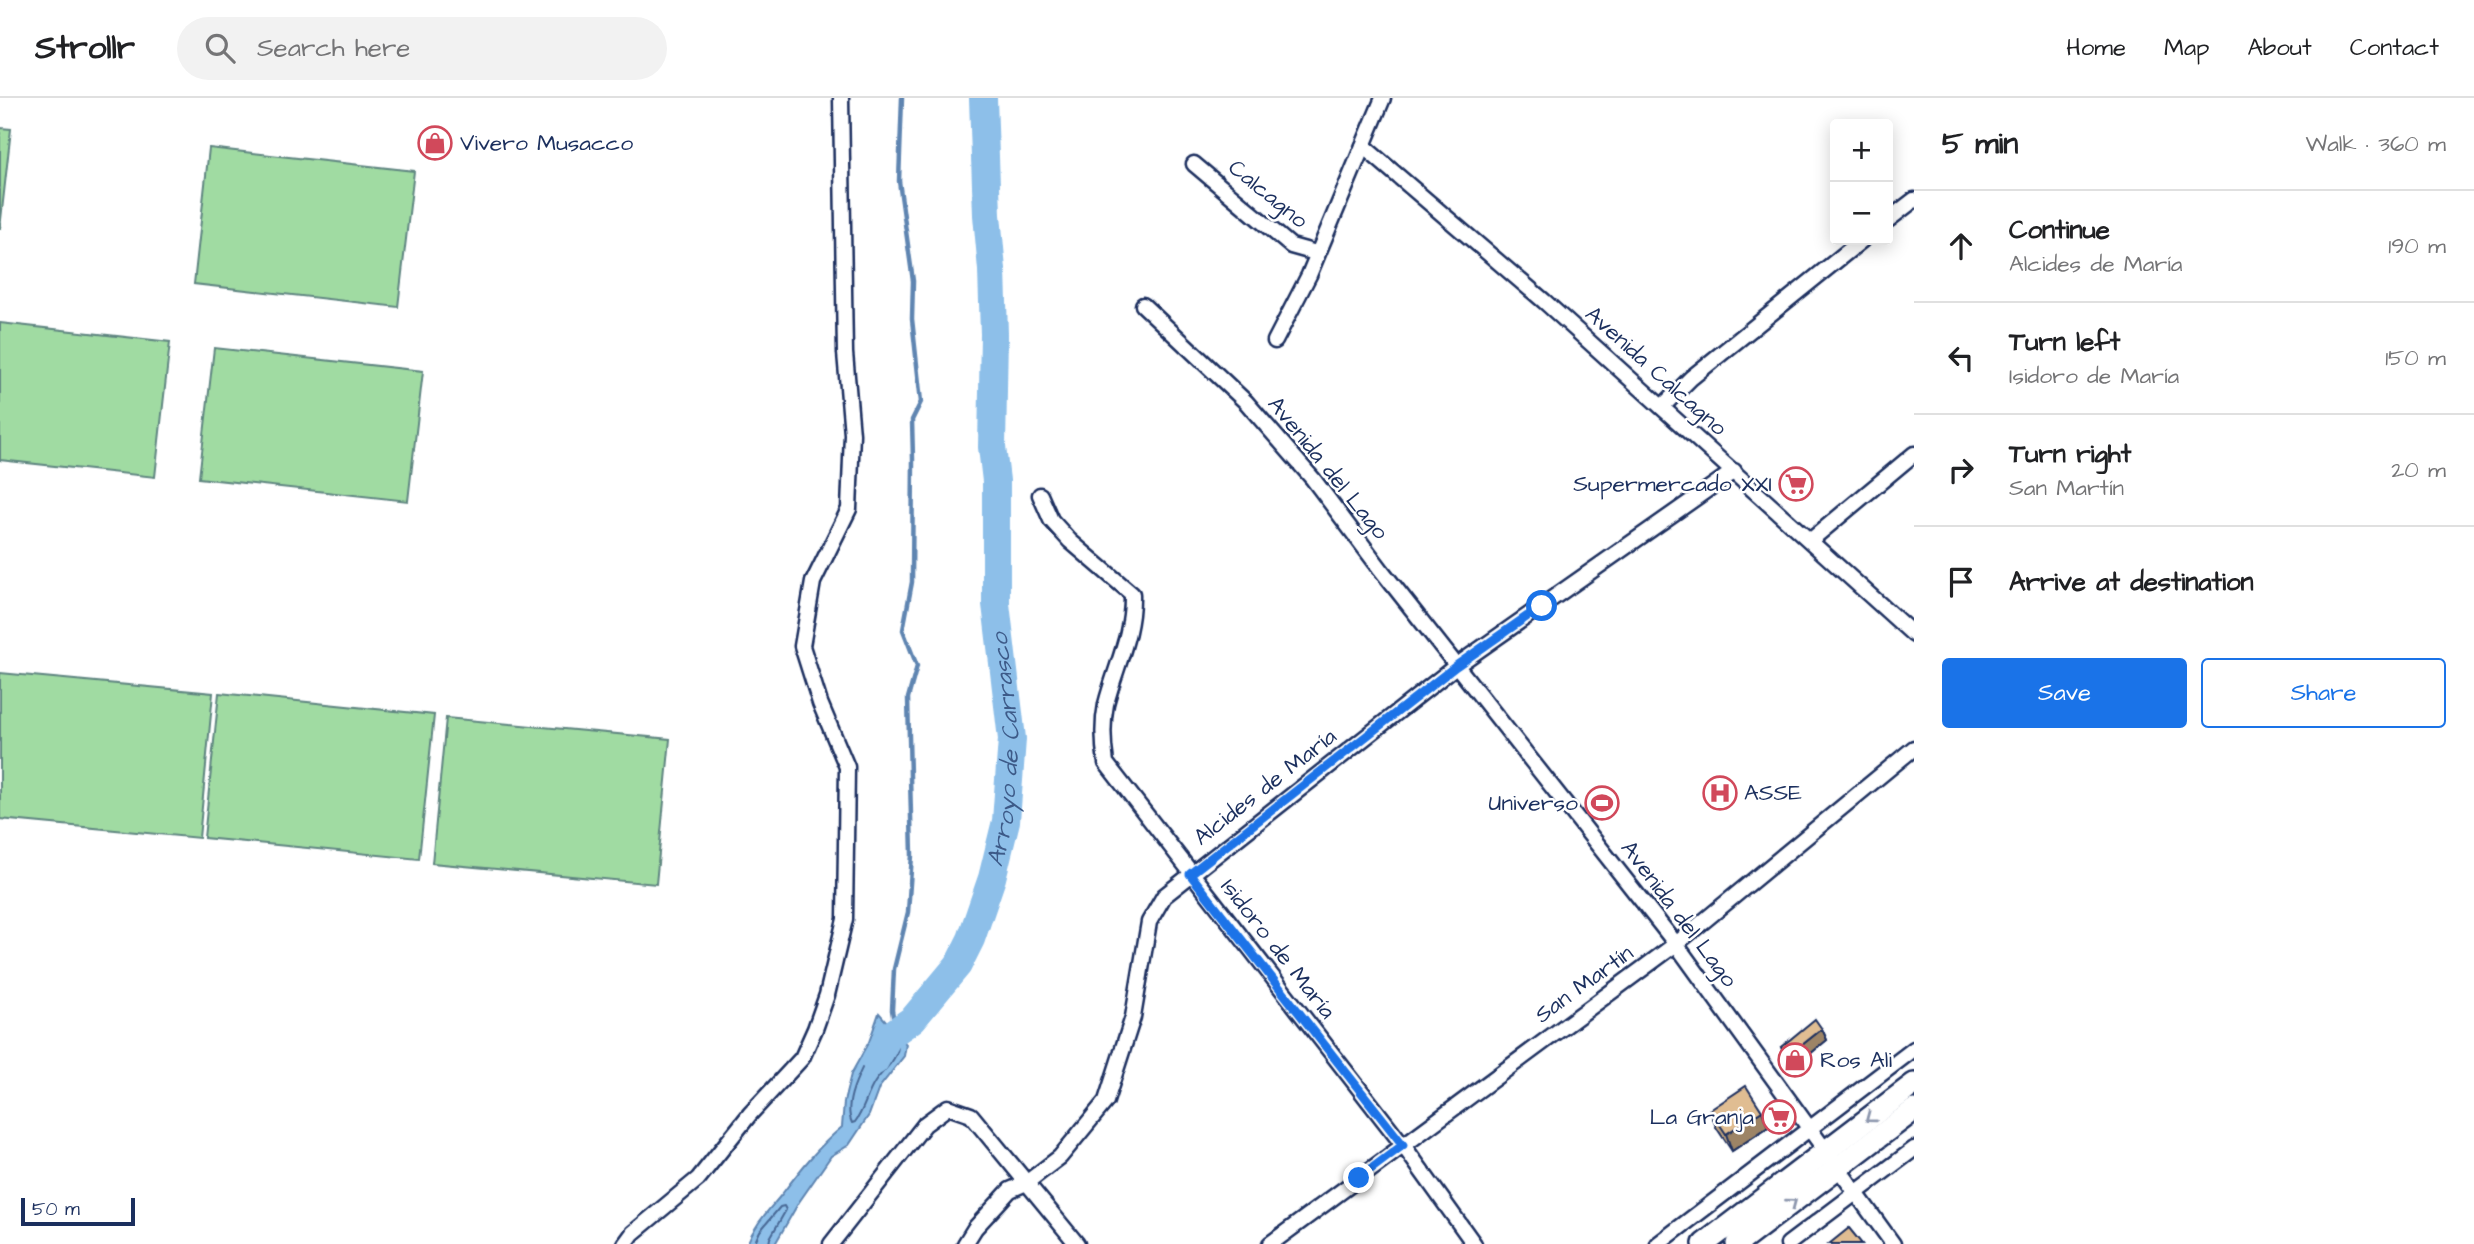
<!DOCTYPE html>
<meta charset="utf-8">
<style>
body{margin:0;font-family:"Architects Daughter",sans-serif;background:#f2f2f2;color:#202124}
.controls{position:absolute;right:21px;top:21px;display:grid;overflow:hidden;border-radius:7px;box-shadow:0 4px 18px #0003}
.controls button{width:63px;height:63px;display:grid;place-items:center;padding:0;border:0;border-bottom:2px solid #e0e0e0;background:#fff;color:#202124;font:35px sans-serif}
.scale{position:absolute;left:21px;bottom:18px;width:114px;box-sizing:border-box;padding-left:7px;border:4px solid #1b2f5e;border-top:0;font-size:19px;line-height:24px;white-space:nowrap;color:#1b2f5e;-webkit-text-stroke:5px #fff;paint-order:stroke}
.stop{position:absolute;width:21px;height:21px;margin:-16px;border:5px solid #1a73e8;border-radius:50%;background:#fff}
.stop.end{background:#1a73e8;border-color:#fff;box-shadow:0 2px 7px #0008}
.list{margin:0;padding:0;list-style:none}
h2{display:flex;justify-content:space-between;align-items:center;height:91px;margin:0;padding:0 28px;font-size:30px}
h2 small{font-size:23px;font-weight:400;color:#757577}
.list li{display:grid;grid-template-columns:46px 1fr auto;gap:21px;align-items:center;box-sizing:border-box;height:112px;padding:0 28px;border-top:2px solid #e0e0e0}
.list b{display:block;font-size:26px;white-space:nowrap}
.list p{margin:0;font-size:23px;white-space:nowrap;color:#757577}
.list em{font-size:23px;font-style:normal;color:#757577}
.actions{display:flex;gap:14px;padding:21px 28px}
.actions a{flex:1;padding:16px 0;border:2px solid #1a73e8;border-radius:7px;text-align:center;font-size:24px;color:#1a73e8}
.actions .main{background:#1a73e8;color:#fff}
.icon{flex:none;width:38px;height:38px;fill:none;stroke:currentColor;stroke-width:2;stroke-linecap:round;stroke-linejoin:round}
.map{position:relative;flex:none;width:1914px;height:1146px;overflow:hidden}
header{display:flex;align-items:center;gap:42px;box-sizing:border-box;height:98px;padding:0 35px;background:#fff;border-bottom:2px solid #e0e0e0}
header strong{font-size:33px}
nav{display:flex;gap:38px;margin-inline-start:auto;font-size:24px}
.search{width:490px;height:63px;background:#f2f2f2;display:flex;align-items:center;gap:18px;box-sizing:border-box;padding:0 24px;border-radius:38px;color:#757577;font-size:26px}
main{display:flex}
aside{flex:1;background:#fff}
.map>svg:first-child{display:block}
.green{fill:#a0dba2;stroke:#5e8580;stroke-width:2}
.water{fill:#8dbfe9;stroke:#5f85b1;stroke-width:2}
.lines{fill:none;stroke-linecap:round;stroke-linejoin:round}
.shore{stroke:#496996;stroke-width:2}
.stream{stroke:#5f85b1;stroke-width:4.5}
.river{stroke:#8dbfe9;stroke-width:28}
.street-casing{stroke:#1b2f5e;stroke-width:19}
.secondary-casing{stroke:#1b2f5e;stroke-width:26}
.street{stroke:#fff;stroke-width:14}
.secondary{stroke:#fff;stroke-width:21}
.wall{fill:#c1a37e;stroke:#1b2f5e;stroke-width:2}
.shaded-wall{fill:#9d8466;stroke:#1b2f5e;stroke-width:2}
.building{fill:#e0bd92;stroke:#1b2f5e;stroke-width:2}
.oneway{stroke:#8d97ae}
.route{stroke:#1a73e8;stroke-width:9}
.labels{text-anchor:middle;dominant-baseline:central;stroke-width:5;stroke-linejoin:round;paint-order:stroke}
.poi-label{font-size:23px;fill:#1b2f5e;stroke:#fff;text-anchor:start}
.street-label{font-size:23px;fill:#1b2f5e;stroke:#fff}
.water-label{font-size:24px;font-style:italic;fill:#3d5a88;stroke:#fff}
</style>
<header>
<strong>Strollr</strong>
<div class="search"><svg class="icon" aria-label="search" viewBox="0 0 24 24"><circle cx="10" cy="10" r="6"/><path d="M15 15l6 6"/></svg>Search here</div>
<nav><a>Home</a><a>Map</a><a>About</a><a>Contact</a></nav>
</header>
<main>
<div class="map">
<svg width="1914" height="1146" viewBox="0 0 1914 1146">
<rect width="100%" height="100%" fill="#fff"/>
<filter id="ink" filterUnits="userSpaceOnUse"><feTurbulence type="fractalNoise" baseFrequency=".0143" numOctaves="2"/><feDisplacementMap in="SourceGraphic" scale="14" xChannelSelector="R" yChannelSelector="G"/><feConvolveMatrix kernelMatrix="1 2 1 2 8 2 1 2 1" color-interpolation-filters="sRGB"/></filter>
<g filter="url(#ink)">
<g class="green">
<path d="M0 30 11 31 0 131Z"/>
<path d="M209 50 414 73 398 209 194 186Z"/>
<path d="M0 225 170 244 155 379 0 362Z"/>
<path d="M214 250 423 273 408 403 199 380Z"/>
<path d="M0 575 213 595 199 740 0 721Z"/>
<path d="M219 595 434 617 419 761 204 740Z"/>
<path d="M446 620 670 641 656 786 432 765Z"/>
</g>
<path class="water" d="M879 915 906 946 904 958 879 990 869 1017 849 1047 831 1058 799 1104 775 1146H747C755 1126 769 1112 782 1096 800 1072 818 1049 842 1029L844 1004 851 976 869 944Z"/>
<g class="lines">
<g class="shore">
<path d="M885 931 898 947C898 962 883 972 875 984 867 996 864 1012 855 1024L852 1025C840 1000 871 956 881 932Z"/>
<path d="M754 1146 760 1133 780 1109 784 1108 786 1112 770 1140 769 1146"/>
</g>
<path class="stream" d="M895 931 892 912 894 871 908 814 912 757 908 600 917 568 903 532 912 484 913 361 912 322 921 304 912 221 913 183 899 83 902 0"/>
<path class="river" id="s1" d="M875 963 889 938 913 921 958 867 971 841 992 780 1006 723 1012 641 996 506V383L992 349 994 236 992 172 987 117 983 0"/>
<defs>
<g id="street">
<path d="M1363 48 1544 203 1914 537"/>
<path d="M1194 66 1291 148 1316 155"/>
<path d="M1888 122 1914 102"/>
<path d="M1143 207 1246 304 1313 381 1382 473 1676 846 1893 1146"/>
<path d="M1275 243 1309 177 1383 0"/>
<path d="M1662 309 1691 280 1862 142"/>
<path d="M1040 397 1051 422 1070 443 1132 496C1133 537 1116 567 1106 606 1102 626 1103 646 1106 665L1403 1047 1474 1146"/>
<path d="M1811 442 1914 356"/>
<path d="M625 1146 633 1135 698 1081 750 1016 802 960 815 931 827 897 845 821 847 669 820 605 802 548 813 484 849 411 852 336 845 255 841 0"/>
<path d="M831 1146 925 1026 948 1009 971 1017 1077 1146"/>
<path d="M965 1146 975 1130 1010 1092 1026 1085 1060 1059 1106 1003 1133 919 1149 824 1164 798 1456 568 1734 373"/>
<path d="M1270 1146 1676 846 1914 650"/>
<path d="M1658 1146 1914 951"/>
<path d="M1788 1146 1914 1051"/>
</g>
<g id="secondary">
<path d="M1704 1146 1914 986"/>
<path d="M1737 1146 1914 1012"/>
</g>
</defs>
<use href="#street" class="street-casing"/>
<use href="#secondary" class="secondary-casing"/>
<use href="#street" class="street"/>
<use href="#secondary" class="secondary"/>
</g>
<g class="wall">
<path d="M1822 931 1827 942 1793 970 1785 960 1781 949Z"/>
<path d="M1710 1012 1768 1029 1732 1053 1716 1029Z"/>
</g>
<g class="shaded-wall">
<path d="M1822 931 1827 942 1793 970 1788 958Z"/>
<path d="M1762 1013 1768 1029 1732 1053 1726 1036Z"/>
</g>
<g class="building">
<path d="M1815 921 1822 931 1788 958 1781 949Z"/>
<path d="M1746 988 1762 1013 1726 1036 1710 1012Z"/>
<path d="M1849 1130 1862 1146H1829Z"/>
</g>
<defs><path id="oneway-chevron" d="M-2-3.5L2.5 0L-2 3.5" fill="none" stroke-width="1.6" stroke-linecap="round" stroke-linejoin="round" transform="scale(1.75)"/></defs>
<g class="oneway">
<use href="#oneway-chevron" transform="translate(1870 1020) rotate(143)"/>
<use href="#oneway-chevron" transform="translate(1792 1105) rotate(-37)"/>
</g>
</g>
<g class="lines" filter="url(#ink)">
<path class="route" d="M1359 1080 1403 1047 1190 776 1456 568 1542 508"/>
</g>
<defs>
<symbol id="shop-ring" viewBox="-11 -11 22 22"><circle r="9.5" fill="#fff" stroke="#d1495b" stroke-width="1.5"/><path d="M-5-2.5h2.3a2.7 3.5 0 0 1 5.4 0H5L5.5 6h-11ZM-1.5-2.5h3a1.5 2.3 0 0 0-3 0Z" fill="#d1495b"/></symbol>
<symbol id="supermarket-ring" viewBox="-11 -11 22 22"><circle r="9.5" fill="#fff" stroke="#d1495b" stroke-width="1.5"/><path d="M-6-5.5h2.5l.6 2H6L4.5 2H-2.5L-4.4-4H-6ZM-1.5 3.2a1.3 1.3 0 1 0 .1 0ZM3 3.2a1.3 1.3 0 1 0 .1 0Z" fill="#d1495b"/></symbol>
<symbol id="hospital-ring" viewBox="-11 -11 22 22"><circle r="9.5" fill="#fff" stroke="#d1495b" stroke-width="1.5"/><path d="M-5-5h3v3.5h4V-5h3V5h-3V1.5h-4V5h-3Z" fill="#d1495b"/></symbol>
<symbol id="stadium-ring" viewBox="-11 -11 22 22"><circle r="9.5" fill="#fff" stroke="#d1495b" stroke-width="1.5"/><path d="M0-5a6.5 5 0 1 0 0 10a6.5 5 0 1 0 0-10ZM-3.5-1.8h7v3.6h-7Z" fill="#d1495b"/></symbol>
</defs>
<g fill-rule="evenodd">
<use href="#shop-ring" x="416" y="26" width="38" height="38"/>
<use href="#supermarket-ring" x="1777" y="367" width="38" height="38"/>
<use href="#hospital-ring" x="1701" y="676" width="38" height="38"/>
<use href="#stadium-ring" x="1583" y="686" width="38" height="38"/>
<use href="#shop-ring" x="1776" y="943" width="38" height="38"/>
<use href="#supermarket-ring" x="1760" y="1000" width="38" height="38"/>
</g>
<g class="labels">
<g class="poi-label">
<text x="460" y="45">Vivero Musacco</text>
<text x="1772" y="386" text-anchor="end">Supermercado XXI</text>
<text x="1744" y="695">ASSE</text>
<text x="1578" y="705" text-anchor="end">Universo</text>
<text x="1820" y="962">Ros Ali</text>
<text x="1754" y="1019" text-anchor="end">La Granja</text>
</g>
<g class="street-label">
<text transform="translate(1268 96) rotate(39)">Calcagno</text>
<text transform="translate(1656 273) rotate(42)">Avenida Calcagno</text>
<text transform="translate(1328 370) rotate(51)">Avenida del Lago</text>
<text transform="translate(1265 689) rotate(-38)">Alcides de María</text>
<text transform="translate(1679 816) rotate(53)">Avenida del Lago</text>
<text transform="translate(1278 851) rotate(52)">Isidoro de María</text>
<text transform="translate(1584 886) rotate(-36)">San Martín</text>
</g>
<g class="water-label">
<text stroke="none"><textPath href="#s1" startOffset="352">Arroyo de Carrasco</textPath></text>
</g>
</g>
</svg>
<div class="controls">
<button>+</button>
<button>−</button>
</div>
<div class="scale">50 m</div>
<div class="stop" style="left:1542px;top:508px"></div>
<div class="stop end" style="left:1359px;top:1080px"></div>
</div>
<aside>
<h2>5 min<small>Walk · 360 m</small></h2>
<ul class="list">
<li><svg class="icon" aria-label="ahead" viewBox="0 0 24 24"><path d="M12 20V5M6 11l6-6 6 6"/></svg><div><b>Continue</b><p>Alcides de María</p></div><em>190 m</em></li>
<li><svg class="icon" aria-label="left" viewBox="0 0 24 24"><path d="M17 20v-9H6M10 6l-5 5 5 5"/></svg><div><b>Turn left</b><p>Isidoro de María</p></div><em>150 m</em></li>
<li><svg class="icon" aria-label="right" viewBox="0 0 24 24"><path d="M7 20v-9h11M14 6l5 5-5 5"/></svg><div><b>Turn right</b><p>San Martín</p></div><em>20 m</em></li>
<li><svg class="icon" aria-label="arrive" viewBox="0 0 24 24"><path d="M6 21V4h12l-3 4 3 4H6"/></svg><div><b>Arrive at destination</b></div></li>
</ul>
<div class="actions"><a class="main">Save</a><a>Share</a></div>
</aside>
</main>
